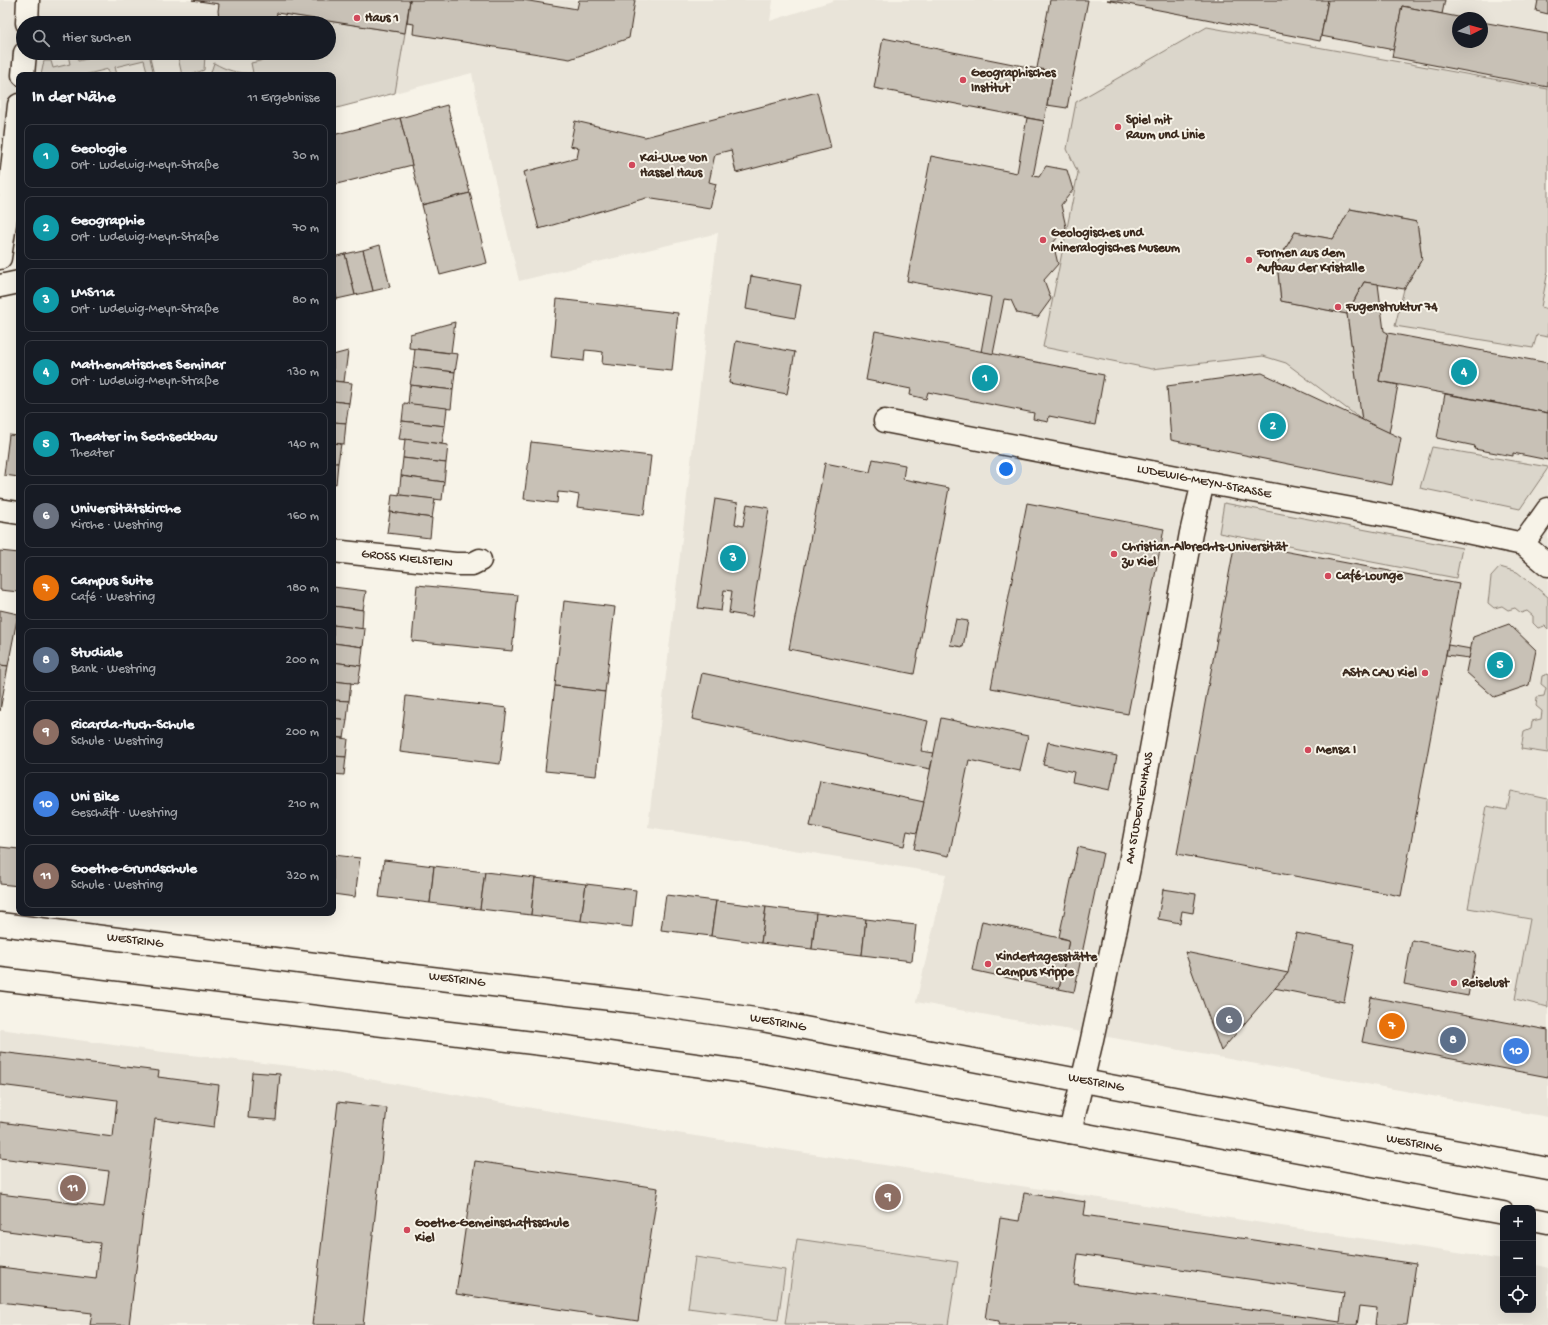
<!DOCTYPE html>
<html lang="de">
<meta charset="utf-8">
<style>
body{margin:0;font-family:"Gochi Hand",sans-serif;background:#242831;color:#f1f3f6}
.controls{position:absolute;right:12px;bottom:12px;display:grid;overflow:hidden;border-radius:8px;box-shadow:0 4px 16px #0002}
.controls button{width:36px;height:36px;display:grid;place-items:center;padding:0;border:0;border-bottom:1px solid #363941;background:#171b24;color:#f1f3f6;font:20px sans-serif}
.compass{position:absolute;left:1452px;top:12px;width:36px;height:36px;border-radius:50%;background:#171b24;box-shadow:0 4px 16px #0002;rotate:84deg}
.you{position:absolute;left:1006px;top:469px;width:14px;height:14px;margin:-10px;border:3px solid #fff;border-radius:50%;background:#1a73e8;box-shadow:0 0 0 6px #1a73e833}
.badge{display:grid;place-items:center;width:26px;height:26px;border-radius:50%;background:#d1495b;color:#fff;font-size:13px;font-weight:700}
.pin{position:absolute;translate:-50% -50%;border:2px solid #fff;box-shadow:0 1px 4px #0006}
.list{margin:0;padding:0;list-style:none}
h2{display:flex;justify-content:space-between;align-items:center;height:52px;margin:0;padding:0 16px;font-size:17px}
h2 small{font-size:13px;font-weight:400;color:#9ea1a6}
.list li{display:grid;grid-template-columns:26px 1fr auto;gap:12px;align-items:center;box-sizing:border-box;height:64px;margin:0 8px 8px;padding:0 8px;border:1px solid #363941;border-radius:8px}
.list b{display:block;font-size:15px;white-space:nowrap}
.list p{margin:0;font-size:13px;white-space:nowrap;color:#9ea1a6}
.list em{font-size:13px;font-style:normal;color:#9ea1a6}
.icon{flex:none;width:22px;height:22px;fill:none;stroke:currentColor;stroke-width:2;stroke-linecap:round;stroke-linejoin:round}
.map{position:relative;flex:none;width:1548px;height:1325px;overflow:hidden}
.search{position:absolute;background:#171b24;box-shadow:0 4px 16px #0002;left:16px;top:16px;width:320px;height:44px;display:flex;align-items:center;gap:10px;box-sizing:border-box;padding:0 14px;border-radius:22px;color:#9ea1a6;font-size:15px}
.panel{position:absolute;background:#171b24;box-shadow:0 4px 16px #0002;left:16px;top:72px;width:320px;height:844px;border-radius:8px}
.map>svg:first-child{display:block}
.built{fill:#e9e4d9;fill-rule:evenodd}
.green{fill:#dbd6cb;stroke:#8b8074}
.building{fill:#c8c1b6;stroke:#3b2a1e;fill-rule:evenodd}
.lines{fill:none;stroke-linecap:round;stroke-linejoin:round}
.street-casing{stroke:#3b2a1e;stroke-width:25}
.secondary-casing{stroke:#3b2a1e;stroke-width:25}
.street{stroke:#f7f3e8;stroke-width:22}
.secondary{stroke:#f7f3e8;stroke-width:22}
.poi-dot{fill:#d1495b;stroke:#f7f3e8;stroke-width:1.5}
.labels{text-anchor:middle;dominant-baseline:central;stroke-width:4;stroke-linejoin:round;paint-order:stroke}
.poi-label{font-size:13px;font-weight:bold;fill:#3b2a1e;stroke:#f7f3e8;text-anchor:start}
.street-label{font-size:13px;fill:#3b2a1e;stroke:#f7f3e8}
</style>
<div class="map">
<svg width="1548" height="1325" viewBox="0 0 1548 1325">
<rect width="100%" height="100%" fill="#f7f3e8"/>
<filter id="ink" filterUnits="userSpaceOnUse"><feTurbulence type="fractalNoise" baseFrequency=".025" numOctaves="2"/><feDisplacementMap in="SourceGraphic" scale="8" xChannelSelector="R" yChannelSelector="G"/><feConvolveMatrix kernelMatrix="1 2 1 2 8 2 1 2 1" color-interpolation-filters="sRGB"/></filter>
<g filter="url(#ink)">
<g class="built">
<path d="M0 0H773L770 21 835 0H1548V1117L916 1002 946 874 648 827 718 233 519 281 480 118 472 73 333 109V75H19V165L0 187ZM1458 18H1482V42H1458ZM23 23H329V53H23Z"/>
<path d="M0 1029 163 1052 308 1068 474 1098 689 1135 1503 1260V1310H1533V1264L1548 1268V1325H0Z"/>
</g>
<g class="green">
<path d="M285 14 405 33 395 93 333 109V75H210L214 63C226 70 238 74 253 73L251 63 260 61 275 53H329V23H284Z"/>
<path d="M1207 27 1548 89V271L1541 307 1548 309V337L1537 335 1533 348 1395 326 1404 289 1422 259 1417 222 1351 209 1333 239 1295 232 1277 263 1281 301 1347 314 1362 420 1286 363 1263 356 1152 369 1043 347 1078 173 1067 149 1076 102Z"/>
<path d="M95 53H172L150 58 154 75H148L144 60 115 67 117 75H110L108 69 84 75H41L44 61H51L53 68 70 64 68 55 76 54 78 61 95 57Z"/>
<path d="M177 53H204L205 55 204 70 190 75H182Z"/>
<path d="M1432 447 1548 467V468L1520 509 1420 488Z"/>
<path d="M1224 503 1462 548 1456 578 1219 533Z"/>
<path d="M1500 567 1517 572 1548 597V629L1545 626 1538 628 1533 623V616L1527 611 1521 613 1515 608 1508 610 1502 606 1494 608 1488 603 1491 577Z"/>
<path d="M1548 674V753L1521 749 1524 732 1531 729 1532 721 1541 719 1542 711 1536 706 1537 697 1544 696 1546 688 1541 684 1542 676Z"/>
<path d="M1511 791 1548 799V1007L1515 999 1530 919 1468 908 1487 806 1507 810Z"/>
<path d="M797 1239 958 1262 948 1325 785 1324Z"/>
<path d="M695 1257 785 1270 778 1320 688 1308Z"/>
</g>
<g class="building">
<path d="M192 0H410L405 33 277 13 275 23H220L218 11 219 4Z"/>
<path d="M410 0H523L577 9 579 0H635L629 38 570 59 413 34 414 24 407 23Z"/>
<path d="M1050 0H1088L1067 108 1047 105 1053 72 1037 68Z"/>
<path d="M1107 0H1328L1320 41Z"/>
<path d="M1328 0H1445L1442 14 1402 6 1394 50 1321 36Z"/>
<path d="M1538 0H1548V14L1536 11Z"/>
<path d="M1402 6 1463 18H1458V42H1482V22L1548 34V87L1392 57Z"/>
<path d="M883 38 1053 72 1044 121 874 88Z"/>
<path d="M817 92 831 148 736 173 731 150 715 154 709 182 716 184 710 208 646 198 539 229 524 172 577 158 579 148 570 146 575 121 645 137Z"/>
<path d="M447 105 470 193 422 205 400 118Z"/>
<path d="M400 118 412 165 333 185V135Z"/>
<path d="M1027 118 1044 121 1033 176 1039 177 1046 166 1067 170 1073 190 1061 205 1066 227 1053 243 1058 264 1044 280 1051 299 1038 317 1017 313 1011 300 1004 299 993 354 981 352 991 297 907 281 931 156 1017 173Z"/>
<path d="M470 193 487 263 440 275 422 205Z"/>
<path d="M1350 209 1417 222 1422 259 1404 289 1364 282 1347 314 1281 301 1277 263 1295 232 1333 239Z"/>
<path d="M380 245 390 287 373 291 363 250Z"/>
<path d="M363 250 373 291 355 295 345 254Z"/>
<path d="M345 254 355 295 337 299 333 281V257Z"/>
<path d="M751 276 801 285 795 318 746 309Z"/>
<path d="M1364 282 1378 284 1384 331 1388 333 1379 381 1398 385 1389 433 1362 420 1347 314Z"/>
<path d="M557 299 678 313 672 371 602 364 603 352 596 351 585 350 584 361 551 357Z"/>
<path d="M455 322 451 353 409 348 410 334Z"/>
<path d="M875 331 1104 375 1095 425 1049 416 1048 422 1033 419 1034 413 928 392 926 399 910 395 911 389 866 380Z"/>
<path d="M1388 333 1548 363V413L1379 381Z"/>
<path d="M736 341 795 352 787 394 729 383Z"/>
<path d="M415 349 458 354 455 372 413 367Z"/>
<path d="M348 351 344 382 333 381V355Z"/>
<path d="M413 367 455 372 453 390 410 385Z"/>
<path d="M1262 373 1401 438 1392 485 1171 440 1167 386Z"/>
<path d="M333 381 352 383 349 403 333 401Z"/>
<path d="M410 385 453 390 451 409 408 404Z"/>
<path d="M1445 394 1548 413V460L1513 453V456L1474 449 1475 446 1437 438Z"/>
<path d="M333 401 349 403 346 423 333 422Z"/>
<path d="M404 403 447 408 445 426 402 421Z"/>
<path d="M402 421 445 426 442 444 399 439Z"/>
<path d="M333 422 346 423 344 444 333 443Z"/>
<path d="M9 435 19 436V477L4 475Z"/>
<path d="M405 439 448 445 446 463 403 458Z"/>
<path d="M531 442 651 456 644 515 577 507 579 495 569 493 558 492 557 503 524 499Z"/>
<path d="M333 443 341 444 338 463H333Z"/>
<path d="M403 458 446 463 444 482 401 476Z"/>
<path d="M873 459 905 465 903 479 949 488 914 674 789 649 825 463 870 472Z"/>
<path d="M333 463H338L336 484 333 483Z"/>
<path d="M401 476 444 482 442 500 399 495Z"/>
<path d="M392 494 435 499 432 518 390 512Z"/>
<path d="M715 499 738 503 735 524 743 526 747 504 769 508 752 617 729 613 732 591 724 590 721 611 698 608Z"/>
<path d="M1027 503 1164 529 1128 714 991 688Z"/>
<path d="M390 512 432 518 430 538 387 533Z"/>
<path d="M1235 542 1459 584 1401 896 1177 854Z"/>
<path d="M0 551 19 553V592L0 590Z"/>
<path d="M417 585 518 595 512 651 412 641Z"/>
<path d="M333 587 366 591 363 610 333 606Z"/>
<path d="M564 601 615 607 605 692 555 686Z"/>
<path d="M333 606 363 610 362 629 333 625Z"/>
<path d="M0 610 18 614 8 666 0 665Z"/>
<path d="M956 619 968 621 963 647 950 645Z"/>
<path d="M1509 624 1536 650 1529 685 1494 697 1466 672 1473 637Z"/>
<path d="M333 625 365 629 363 647 333 643Z"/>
<path d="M333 643 363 647 361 666 333 662Z"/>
<path d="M1448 645 1471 649 1469 658 1446 655Z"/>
<path d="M333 662 361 666 358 684 333 681Z"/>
<path d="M0 665 8 666 0 711Z"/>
<path d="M702 673 928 721 921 751 934 753 930 769 692 719Z"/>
<path d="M333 681 351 683 349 701 333 700Z"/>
<path d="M555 686 605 692 596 776 545 771Z"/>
<path d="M406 696 507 708 500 764 400 752Z"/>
<path d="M333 700 349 701 347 720 333 718Z"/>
<path d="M333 718 347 720 344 738 333 737Z"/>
<path d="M941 718 1028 736 1020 771 969 760 949 856 914 849Z"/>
<path d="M333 737 348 739 346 757 333 756Z"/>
<path d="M1048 742 1117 756 1110 790 1072 782 1074 772 1043 765Z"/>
<path d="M333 756 346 757 344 775 333 774Z"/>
<path d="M820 780 924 802 917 833 907 831 904 846 810 826Z"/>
<path d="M0 847 19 849V886L0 884Z"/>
<path d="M1078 847 1103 853 1074 992 1059 989 1069 940 1059 937Z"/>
<path d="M333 855 360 858 355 897 333 894Z"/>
<path d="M384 860 434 866 430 903 379 897Z"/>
<path d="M434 866 485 872 480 909 430 903Z"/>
<path d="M485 872 535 878 531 915 480 909Z"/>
<path d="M535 878 586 884 581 921 531 915Z"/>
<path d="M586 884 636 890 632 927 581 921Z"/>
<path d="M1163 889 1196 894 1193 913 1182 911 1180 923 1158 919Z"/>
<path d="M666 895 716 901 711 936 661 930Z"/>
<path d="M716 901 766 907 761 943 711 936Z"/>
<path d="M766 907 816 913 812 949 761 943Z"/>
<path d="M816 913 866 919 862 955 812 949Z"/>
<path d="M866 919 916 925 912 961 862 955Z"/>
<path d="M982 921 1069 940 1059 989 972 970Z"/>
<path d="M1296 933 1355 944 1344 1002 1274 988 1288 973Z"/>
<path d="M1412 940 1476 953 1468 996 1404 984Z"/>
<path d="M1185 952 1288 973 1221 1051Z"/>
<path d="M1371 997 1548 1030V1077L1362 1042Z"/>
<path d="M0 1052 159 1071 158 1077 219 1085 214 1127 155 1119 129 1325H90L92 1313 0 1302V1267L96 1279 100 1243 0 1230V1194L104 1207 109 1171 0 1158V1122L113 1137 117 1100 0 1085Z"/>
<path d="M252 1072 280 1074 276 1120 248 1118Z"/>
<path d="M338 1102 387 1108 363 1325H312Z"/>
<path d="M475 1161 658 1188 638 1321 456 1294Z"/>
<path d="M1024 1193 1086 1202 1084 1215 1416 1264 1407 1325H1375L1377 1308 1360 1306 1357 1325H1079L1069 1324V1325H998L999 1321 985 1319 1000 1218 1019 1221ZM1078 1254 1344 1293 1340 1322 1074 1284Z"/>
</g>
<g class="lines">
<defs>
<g id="street">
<path d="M27 23 28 0"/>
<path d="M23 75 25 53"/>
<path d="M0 258 9 197 19 105"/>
<path d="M0 286 19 282"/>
<path d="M885 421 1203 482 1396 517 1523 544"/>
<path d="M0 510 19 513"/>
<path d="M1523 544 1548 509"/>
<path d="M1523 544 1548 565"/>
<path d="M333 551 455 564H472L480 560"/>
<path d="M1070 1132 1091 1044 1129 868 1191 533 1203 482"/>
</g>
<g id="secondary">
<path d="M0 924 338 967 637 1002 762 1020 1548 1169"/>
<path d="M0 979 558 1046 754 1073 1503 1213"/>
<path d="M1533 1219 1548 1222"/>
</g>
</defs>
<use href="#street" class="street-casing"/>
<use href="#secondary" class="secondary-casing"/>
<use href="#street" class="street"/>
<use href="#secondary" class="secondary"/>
</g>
</g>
<g class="poi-dot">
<circle cx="357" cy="18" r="4"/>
<circle cx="963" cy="80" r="4"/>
<circle cx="1118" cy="127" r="4"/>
<circle cx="632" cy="165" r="4"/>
<circle cx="1043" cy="240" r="4"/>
<circle cx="1249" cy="260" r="4"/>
<circle cx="1338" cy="307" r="4"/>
<circle cx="1114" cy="554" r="4"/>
<circle cx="1328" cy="576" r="4"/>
<circle cx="1425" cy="673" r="4"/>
<circle cx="1308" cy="750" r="4"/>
<circle cx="988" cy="964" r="4"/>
<circle cx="1454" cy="983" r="4"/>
<circle cx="407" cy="1230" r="4"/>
</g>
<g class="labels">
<g class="poi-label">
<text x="365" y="18">Haus 1</text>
<text x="971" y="73">Geographisches<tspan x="971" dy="15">Institut</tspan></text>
<text x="1126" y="120">Spiel mit<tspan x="1126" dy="15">Raum und Linie</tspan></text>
<text x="640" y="158">Kai-Uwe von<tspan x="640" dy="15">Hassel Haus</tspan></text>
<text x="1051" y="233">Geologisches und<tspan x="1051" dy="15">Mineralogisches Museum</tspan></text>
<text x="1257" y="253">Formen aus dem<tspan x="1257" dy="15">Aufbau der Kristalle</tspan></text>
<text x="1346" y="307">Fugenstruktur 74</text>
<text x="1122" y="547">Christian-Albrechts-Universität<tspan x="1122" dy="15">zu Kiel</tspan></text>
<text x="1336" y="576">Café-Lounge</text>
<text x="1417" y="673" text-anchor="end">AStA CAU Kiel</text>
<text x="1316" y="750">Mensa I</text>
<text x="996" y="957">Kindertagesstätte<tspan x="996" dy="15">Campus Krippe</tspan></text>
<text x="1462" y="983">Reiselust</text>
<text x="415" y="1223">Goethe-Gemeinschaftsschule<tspan x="415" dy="15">Kiel</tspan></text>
</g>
<g class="street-label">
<text transform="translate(1204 482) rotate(11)">LUDEWIG-MEYN-STRASSE</text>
<text transform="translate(407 559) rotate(6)">GROSS KIELSTEIN</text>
<text transform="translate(1140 808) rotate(-80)">AM STUDENTENHAUS</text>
<text transform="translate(135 941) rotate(7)">WESTRING</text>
<text transform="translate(457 980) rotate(7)">WESTRING</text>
<text transform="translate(778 1023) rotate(10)">WESTRING</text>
<text transform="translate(1096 1083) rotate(11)">WESTRING</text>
<text transform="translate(1414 1144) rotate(11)">WESTRING</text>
</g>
</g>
</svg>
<div class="controls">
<button>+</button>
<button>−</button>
<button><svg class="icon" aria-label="locate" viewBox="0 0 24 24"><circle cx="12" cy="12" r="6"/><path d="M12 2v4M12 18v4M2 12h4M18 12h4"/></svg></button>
</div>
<svg class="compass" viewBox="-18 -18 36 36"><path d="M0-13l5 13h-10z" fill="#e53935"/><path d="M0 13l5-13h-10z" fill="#9ea1a6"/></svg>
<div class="you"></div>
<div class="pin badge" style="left:985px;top:378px;background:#0f9aa8">1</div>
<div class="pin badge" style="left:1273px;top:426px;background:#0f9aa8">2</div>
<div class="pin badge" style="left:733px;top:558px;background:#0f9aa8">3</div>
<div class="pin badge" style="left:1464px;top:372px;background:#0f9aa8">4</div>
<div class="pin badge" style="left:1500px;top:665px;background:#0f9aa8">5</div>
<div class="pin badge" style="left:1229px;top:1020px;background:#6b7280">6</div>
<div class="pin badge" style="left:1392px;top:1026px;background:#e8710a">7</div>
<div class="pin badge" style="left:1453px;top:1040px;background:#5c6f8a">8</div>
<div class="pin badge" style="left:888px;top:1197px;background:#8d6e63">9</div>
<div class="pin badge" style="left:1516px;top:1051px;background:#3f7fe0">10</div>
<div class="pin badge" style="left:73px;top:1188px;background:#8d6e63">11</div>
<div class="search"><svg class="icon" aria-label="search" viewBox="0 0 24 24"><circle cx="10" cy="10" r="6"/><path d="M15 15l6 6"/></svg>Hier suchen</div>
<section class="panel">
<h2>In der Nähe<small>11 Ergebnisse</small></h2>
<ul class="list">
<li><span class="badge" style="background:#0f9aa8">1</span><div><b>Geologie</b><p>Ort · Ludewig-Meyn-Straße</p></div><em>30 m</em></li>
<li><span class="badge" style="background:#0f9aa8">2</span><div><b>Geographie</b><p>Ort · Ludewig-Meyn-Straße</p></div><em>70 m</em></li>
<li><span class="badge" style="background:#0f9aa8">3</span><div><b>LMS11a</b><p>Ort · Ludewig-Meyn-Straße</p></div><em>80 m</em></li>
<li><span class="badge" style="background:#0f9aa8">4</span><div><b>Mathematisches Seminar</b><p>Ort · Ludewig-Meyn-Straße</p></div><em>130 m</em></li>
<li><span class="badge" style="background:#0f9aa8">5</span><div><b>Theater im Sechseckbau</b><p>Theater</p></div><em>140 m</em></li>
<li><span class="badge" style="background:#6b7280">6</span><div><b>Universitätskirche</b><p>Kirche · Westring</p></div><em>160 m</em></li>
<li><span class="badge" style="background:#e8710a">7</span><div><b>Campus Suite</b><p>Café · Westring</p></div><em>180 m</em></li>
<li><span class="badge" style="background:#5c6f8a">8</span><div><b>Studiale</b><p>Bank · Westring</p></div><em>200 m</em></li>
<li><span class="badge" style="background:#8d6e63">9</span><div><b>Ricarda-Huch-Schule</b><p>Schule · Westring</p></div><em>200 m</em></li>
<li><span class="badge" style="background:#3f7fe0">10</span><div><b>Uni Bike</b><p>Geschäft · Westring</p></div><em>210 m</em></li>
<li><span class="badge" style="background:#8d6e63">11</span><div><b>Goethe-Grundschule</b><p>Schule · Westring</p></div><em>320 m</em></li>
</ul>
</section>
</div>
